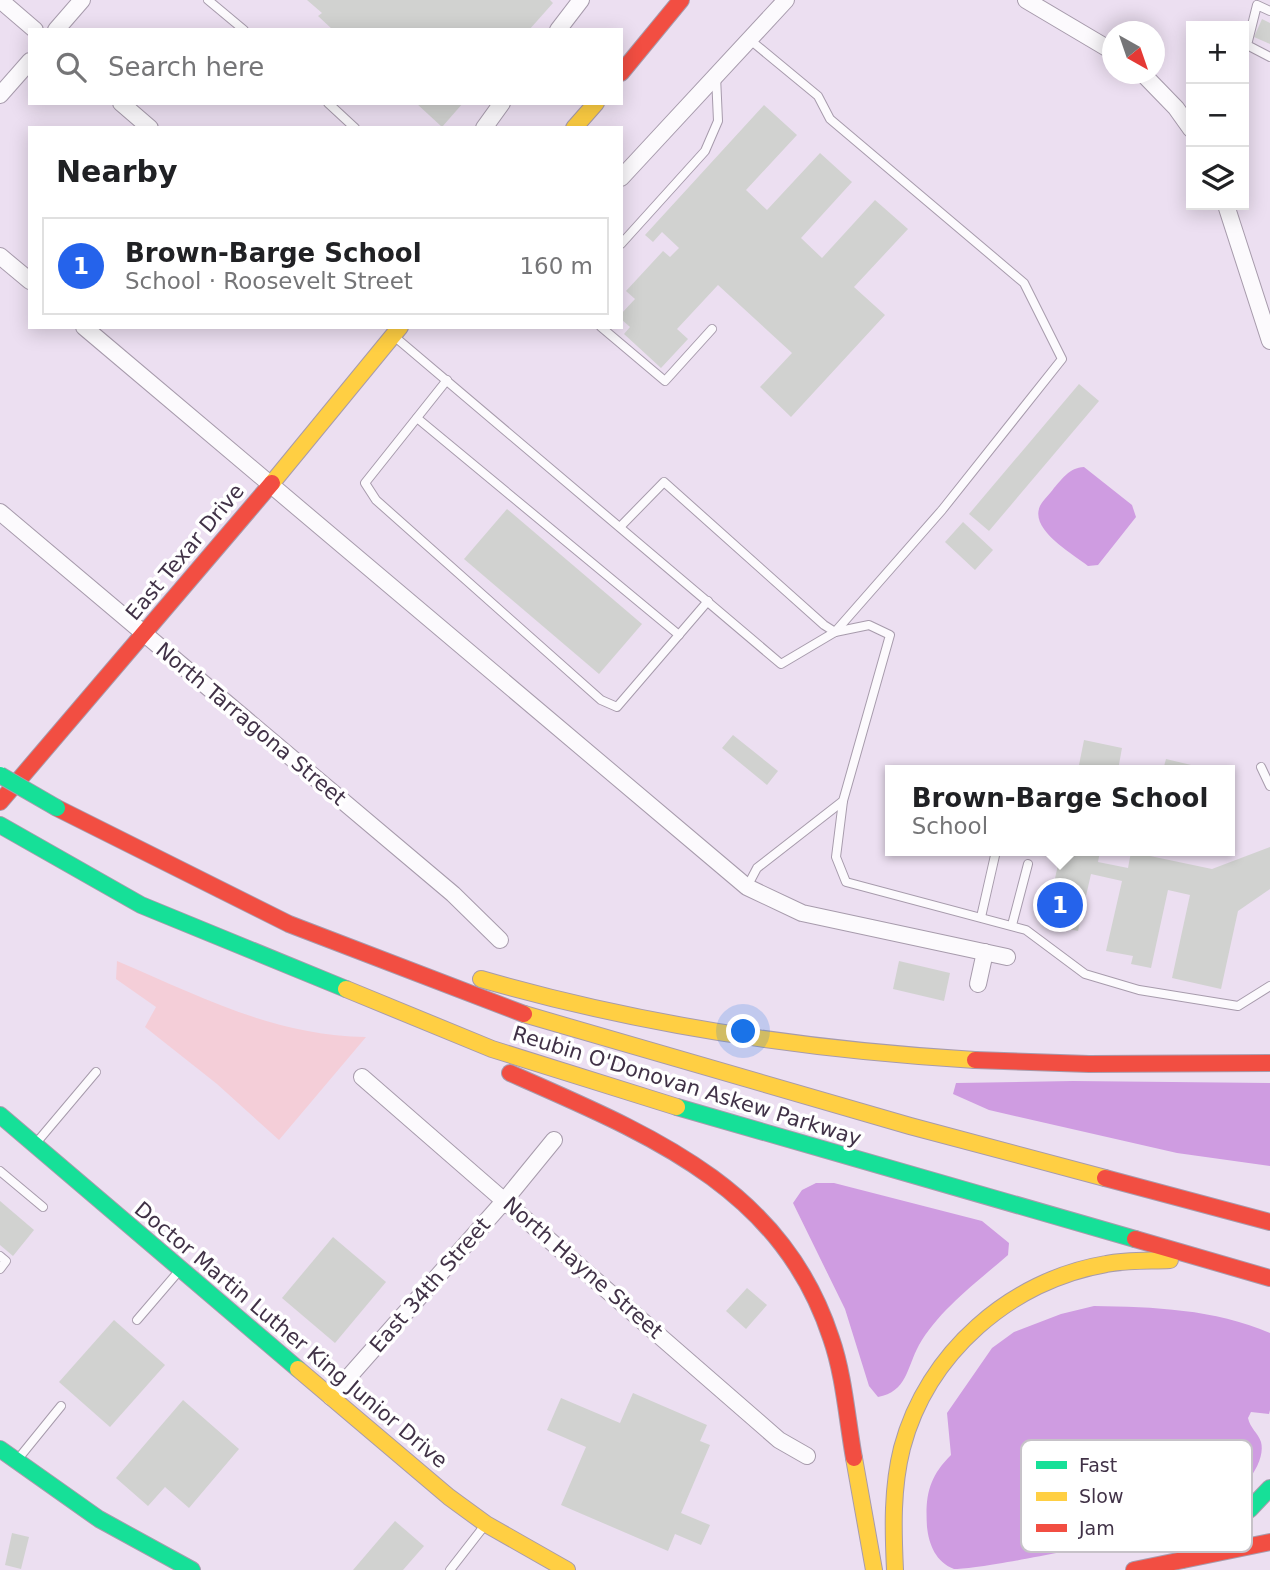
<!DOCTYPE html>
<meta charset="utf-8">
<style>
body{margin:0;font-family:"DejaVu Sans",sans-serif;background:#f6f6f6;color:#202124}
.controls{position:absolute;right:21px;top:21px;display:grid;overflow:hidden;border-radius:0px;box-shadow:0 4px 18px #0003}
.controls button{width:63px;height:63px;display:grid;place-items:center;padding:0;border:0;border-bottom:2px solid #e0e0e0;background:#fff;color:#202124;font:35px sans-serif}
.compass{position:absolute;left:1102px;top:21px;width:63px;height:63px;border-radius:50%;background:#fff;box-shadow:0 4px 18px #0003;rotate:140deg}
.you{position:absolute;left:744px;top:1032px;width:24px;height:24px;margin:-18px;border:5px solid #fff;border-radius:50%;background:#1a73e8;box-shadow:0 0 0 10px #1a73e833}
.badge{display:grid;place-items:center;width:46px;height:46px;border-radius:50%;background:#2563eb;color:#fff;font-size:23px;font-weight:700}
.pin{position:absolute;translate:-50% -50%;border:4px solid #fff;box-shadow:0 2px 7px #0006}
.popup{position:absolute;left:885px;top:765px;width:350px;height:91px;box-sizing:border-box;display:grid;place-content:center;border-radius:0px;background:#fff;filter:drop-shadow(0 2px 5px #0005);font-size:23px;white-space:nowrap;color:#757577}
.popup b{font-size:26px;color:#202124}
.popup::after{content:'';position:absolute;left:50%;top:100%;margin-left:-14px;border:14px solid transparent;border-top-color:#fff}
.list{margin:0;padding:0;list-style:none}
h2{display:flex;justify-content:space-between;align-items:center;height:91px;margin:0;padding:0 28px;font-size:30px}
h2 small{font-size:23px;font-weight:400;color:#757577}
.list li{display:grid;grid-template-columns:46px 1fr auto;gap:21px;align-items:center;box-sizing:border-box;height:98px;margin:0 14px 14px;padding:0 14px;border:2px solid #e0e0e0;border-radius:0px}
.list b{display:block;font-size:26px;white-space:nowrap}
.list p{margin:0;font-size:23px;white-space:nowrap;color:#757577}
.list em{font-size:23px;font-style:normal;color:#757577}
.icon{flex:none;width:38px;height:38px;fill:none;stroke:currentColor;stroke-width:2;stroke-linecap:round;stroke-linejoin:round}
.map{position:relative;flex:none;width:1270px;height:1570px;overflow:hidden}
.search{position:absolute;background:#fff;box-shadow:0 4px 18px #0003;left:28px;top:28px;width:595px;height:77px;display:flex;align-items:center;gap:18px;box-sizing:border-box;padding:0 24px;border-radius:0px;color:#757577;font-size:26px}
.panel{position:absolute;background:#fff;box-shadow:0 4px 18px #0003;left:28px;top:126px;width:595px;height:203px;border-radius:0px}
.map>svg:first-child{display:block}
.green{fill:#f4ced8}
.water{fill:#cf9ce1}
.building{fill:#d1d2d0}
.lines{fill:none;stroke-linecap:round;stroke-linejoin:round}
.lane-casing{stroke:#a79bac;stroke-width:10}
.street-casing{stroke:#a79bac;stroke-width:18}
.fast-casing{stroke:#a79bac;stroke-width:18}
.slow-casing{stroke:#a79bac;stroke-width:18}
.jam-casing{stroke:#a79bac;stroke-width:18}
.lane{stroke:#fcfafd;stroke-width:8}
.street{stroke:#fcfafd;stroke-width:16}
.fast{stroke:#16e098;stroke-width:16}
.slow{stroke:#ffcf43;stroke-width:16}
.jam{stroke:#f24e42;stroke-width:16}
.fast-bridge-casing{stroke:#a79bac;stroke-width:18;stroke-linecap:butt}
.fast-bridge{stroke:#16e098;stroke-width:16}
.labels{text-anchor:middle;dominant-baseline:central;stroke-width:7;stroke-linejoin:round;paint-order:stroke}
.street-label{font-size:21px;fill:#413247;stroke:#fff}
.key{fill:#fff;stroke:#c6c2c8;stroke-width:2}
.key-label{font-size:19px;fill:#413247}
</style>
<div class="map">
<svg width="1270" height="1570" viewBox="0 0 1270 1570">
<rect width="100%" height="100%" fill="#ecdff1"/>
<path class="green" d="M117 961C202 997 272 1035 366 1037L279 1140 217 1084 145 1027 156 1007 116 979Z"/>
<g class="water">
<path d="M1084 467 1132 505 1136 517 1098 565 1088 566C1073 554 1029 530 1040 506 1043 500 1050 494 1054 488 1063 478 1069 468 1084 467Z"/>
<path d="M1073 1081 1270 1083V1166L1177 1153 989 1110 953 1094 956 1083Z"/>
<path d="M816 1183H834L982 1221 1009 1243 1008 1255C978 1281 939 1310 919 1345 907 1367 907 1392 878 1397L869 1386 845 1309 793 1203 802 1190Z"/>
<path d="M1094 1306C1154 1307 1214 1309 1270 1333V1410L1269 1414 1251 1412 1248 1418C1250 1428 1258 1433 1261 1442 1267 1465 1236 1497 1220 1510 1211 1516 1199 1520 1190 1524 1150 1534 984 1570 954 1569 936 1562 929 1545 927 1527 925 1495 929 1477 951 1455L947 1413 992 1348 1014 1332 1061 1314Z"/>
</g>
<g class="building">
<path d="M307 0H550L553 3 529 30H333L318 16 322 13Z"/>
<path d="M1262 19 1270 23V44L1254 37Z"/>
<path d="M416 103H463L442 127Z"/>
<path d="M764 105 797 135 746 190 767 210 820 153 852 182 801 238 822 258 875 200 908 229 854 287 885 315 791 417 760 387 792 353 718 285 677 329 688 339 661 368 624 334 630 327 621 319V314L635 299 626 291 663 251 670 257 679 248 662 232 653 242 645 235Z"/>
<path d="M1079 384 1099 401 989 531 969 514Z"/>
<path d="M507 509 642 624 599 674 464 559Z"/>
<path d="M963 522 993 550 975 570 945 542Z"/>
<path d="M733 735 778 771 767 785 722 748Z"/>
<path d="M1084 740 1122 748 1118 770H1078Z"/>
<path d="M1166 759 1208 769V770H1163Z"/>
<path d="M1270 847V889L1238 911 1221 989 1172 978 1190 895 1168 890 1151 968 1131 964 1133 956 1106 951 1122 881 1091 874 1078 931 1045 924 1061 851H1100L1098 862 1128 868 1131 852 1212 869Z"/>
<path d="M899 961 950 973 944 1001 893 989Z"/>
<path d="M0 1201 34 1230 13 1256 0 1245Z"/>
<path d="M333 1237 386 1282 335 1343 282 1298Z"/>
<path d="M747 1288 767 1305 746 1329 726 1311Z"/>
<path d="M114 1320 165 1365 110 1427 59 1382Z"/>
<path d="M633 1393 707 1425 700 1441 710 1445 681 1513 710 1525 701 1545 675 1534 668 1551 561 1505 586 1447 547 1430 561 1398 620 1423Z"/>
<path d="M183 1400 239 1449 189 1508 165 1487 148 1506 116 1478Z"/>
<path d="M395 1521 424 1546 403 1570H353Z"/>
<path d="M12 1533 29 1537 21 1569 5 1565Z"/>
</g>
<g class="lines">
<defs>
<g id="lane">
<path d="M208 0 244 30"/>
<path d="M1270 11 1257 5 1247 45 1270 57"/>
<path d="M328 103 355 128"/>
<path d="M621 244 705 151 718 121 716 76"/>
<path d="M601 327 665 381 712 329"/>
<path d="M395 337 781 664 835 632 869 625 890 635 843 801 757 868 747 887"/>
<path d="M447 380 365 483 376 500 601 700 617 707 708 601"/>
<path d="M417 418 679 635"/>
<path d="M620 527 664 482 824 625 835 632 942 510 1062 359 1024 283 830 119 818 96 749 39"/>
<path d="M1261 767 1270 786"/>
<path d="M843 801 836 857 846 882 1026 930 1085 974 1139 990 1238 1006 1270 986"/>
<path d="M981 917 996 851"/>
<path d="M1012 925 1028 864"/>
<path d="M37 1142 96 1072"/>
<path d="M0 1171 43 1207"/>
<path d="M0 1256 6 1261 0 1269"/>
<path d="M137 1320 179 1271"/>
<path d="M18 1459 61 1406"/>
<path d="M450 1570 485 1525"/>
</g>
<g id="street">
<path d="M0 0 35 30"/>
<path d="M1026 0 1112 51"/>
<path d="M56 30 82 0"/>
<path d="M558 30 581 0"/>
<path d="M1143 74 1176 108 1191 129"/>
<path d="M0 95 30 61"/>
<path d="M121 103 150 128"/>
<path d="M484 128 502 103"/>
<path d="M621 178 786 0"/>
<path d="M1226 205 1270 341"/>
<path d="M0 256 30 281"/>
<path d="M84 327 747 887 802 913 1007 957"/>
<path d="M0 512 453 894 500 940"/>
<path d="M978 984 985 952"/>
<path d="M362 1077 779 1440 807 1456"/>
<path d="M331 1397 505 1200 554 1140"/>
</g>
<g id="fast">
<path d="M0 825 141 905 346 989"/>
<path d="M677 1107 1135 1239"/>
<path d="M0 1115 298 1369"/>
<path d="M0 1449 99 1519 192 1570"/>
<path d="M1182 1560 1250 1509 1270 1488"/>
</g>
<g id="slow">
<path d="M574 128 596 103"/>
<path d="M272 483 400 327"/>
<path d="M481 979C643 1026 807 1050 975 1060"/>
<path d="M346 989 492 1049 677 1107"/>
<path d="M524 1014 910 1126 1105 1178"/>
<path d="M298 1369 449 1497 486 1524 567 1570"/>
<path d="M854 1458 874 1570"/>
<path d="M895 1570C893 1528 892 1488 902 1448 927 1353 1011 1280 1106 1264 1126 1260 1149 1261 1170 1260"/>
</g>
<g id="jam">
<path d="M621 73 681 0"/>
<path d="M0 802 272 483"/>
<path d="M57 808 289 924 524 1014"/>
<path d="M975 1060 1089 1064 1270 1063"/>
<path d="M510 1073C645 1133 781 1185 831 1338 844 1375 847 1419 854 1458"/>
<path d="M1105 1178 1270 1222"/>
<path d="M1135 1239 1270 1278"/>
<path d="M1134 1570 1270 1542"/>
</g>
</defs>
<use href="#lane" class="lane-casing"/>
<use href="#street" class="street-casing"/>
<use href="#fast" class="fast-casing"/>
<use href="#slow" class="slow-casing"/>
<use href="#jam" class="jam-casing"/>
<use href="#lane" class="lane"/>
<use href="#street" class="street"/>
<use href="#fast" class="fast"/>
<use href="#slow" class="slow"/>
<use href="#jam" class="jam"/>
<defs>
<path id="fast-bridge" d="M0 775 57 808"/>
</defs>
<use href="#fast-bridge" class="fast-bridge-casing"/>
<use href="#fast-bridge" class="fast-bridge"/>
</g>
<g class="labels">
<g class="street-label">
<text transform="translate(185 552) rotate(-50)">East Texar Drive</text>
<text transform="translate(251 724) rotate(40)">North Tarragona Street</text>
<text transform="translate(687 1086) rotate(17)">Reubin O'Donovan Askew Parkway</text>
<text transform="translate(583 1268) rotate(41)">North Hayne Street</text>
<text transform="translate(430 1285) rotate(-49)">East 34th Street</text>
<text transform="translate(291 1335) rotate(40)">Doctor Martin Luther King Junior Drive</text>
</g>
</g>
<rect x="1021" y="1440" width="231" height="112" rx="10" class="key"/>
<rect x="1036" y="1461" width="31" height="8" fill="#16e098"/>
<rect x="1036" y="1492" width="31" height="9" fill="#ffcf43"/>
<rect x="1036" y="1524" width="31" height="8" fill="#f24e42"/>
<g class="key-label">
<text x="1079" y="1472">Fast</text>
<text x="1079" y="1503">Slow</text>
<text x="1079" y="1535">Jam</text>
</g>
</svg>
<div class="controls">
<button>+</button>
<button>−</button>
<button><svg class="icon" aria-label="layers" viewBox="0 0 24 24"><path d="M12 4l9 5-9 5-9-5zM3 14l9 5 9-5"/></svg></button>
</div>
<svg class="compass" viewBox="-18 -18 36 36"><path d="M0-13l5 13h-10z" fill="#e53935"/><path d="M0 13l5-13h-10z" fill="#757577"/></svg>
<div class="you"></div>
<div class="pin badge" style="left:1060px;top:905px">1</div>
<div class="popup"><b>Brown-Barge School</b>School</div>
<div class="search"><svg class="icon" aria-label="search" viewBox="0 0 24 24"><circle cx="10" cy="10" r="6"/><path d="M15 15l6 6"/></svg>Search here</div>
<section class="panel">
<h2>Nearby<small></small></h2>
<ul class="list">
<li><span class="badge">1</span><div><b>Brown-Barge School</b><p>School · Roosevelt Street</p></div><em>160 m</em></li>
</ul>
</section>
</div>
